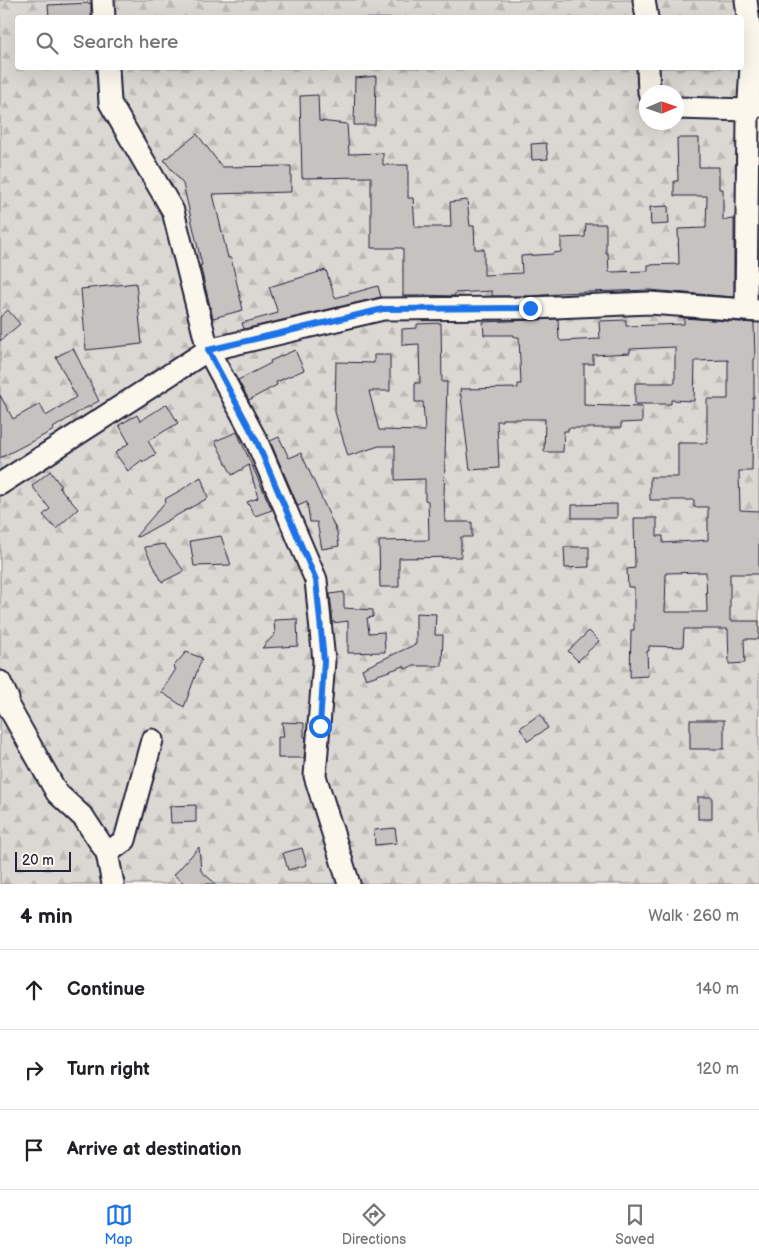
<!DOCTYPE html>
<meta charset="utf-8">
<style>
body{margin:0;font-family:"Balsamiq Sans",sans-serif;background:#f6f6f6;color:#202124}
.compass{position:absolute;left:639px;top:85px;width:45px;height:45px;border-radius:50%;background:#fff;box-shadow:0 5px 20px #0002;rotate:88deg}
.scale{position:absolute;left:15px;bottom:12px;width:56px;box-sizing:border-box;padding-left:5px;border:2px solid #22223b;border-top:0;font-size:14px;line-height:18px;white-space:nowrap;color:#22223b;-webkit-text-stroke:4px #fbf7ec;paint-order:stroke}
.stop{position:absolute;width:15px;height:15px;margin:-11px;border:4px solid #1a73e8;border-radius:50%;background:#fff}
.stop.end{background:#1a73e8;border-color:#fff;box-shadow:0 1px 5px #0008}
.list{margin:0;padding:0;list-style:none}
h2{display:flex;justify-content:space-between;align-items:center;height:65px;margin:0;padding:0 20px;font-size:21px}
h2 small{font-size:16px;font-weight:400;color:#757577}
.list li{display:grid;grid-template-columns:32px 1fr auto;gap:15px;align-items:center;box-sizing:border-box;height:80px;padding:0 20px;border-top:1px solid #e0e0e0}
.list b{display:block;font-size:19px;white-space:nowrap}
.list em{font-size:16px;font-style:normal;color:#757577}
.icon{flex:none;width:28px;height:28px;fill:none;stroke:currentColor;stroke-width:2;stroke-linecap:round;stroke-linejoin:round}
.map{position:relative;flex:none;width:759px;height:884px;overflow:hidden}
.search{position:absolute;background:#fff;box-shadow:0 5px 20px #0002;left:15px;right:15px;top:15px;height:55px;display:flex;align-items:center;gap:12px;box-sizing:border-box;padding:0 18px;border-radius:5px;color:#757577;font-size:19px}
.sheet{height:305px;background:#fff}
nav{display:flex;justify-content:space-around;align-items:center;box-sizing:border-box;height:70px;border-top:1px solid #e0e0e0;background:#fff;font-size:14px;color:#757577}
nav a{display:grid;justify-items:center;gap:2px}
nav .on{color:#1a73e8}
.map>svg:first-child{display:block}
.forest{fill:url(#forest-firs);stroke:#7e7d87;fill-rule:evenodd}
.building{fill:#c6c2c0;stroke:#22223b;fill-rule:evenodd}
.lines{fill:none;stroke-linecap:round;stroke-linejoin:round}
.minor-casing{stroke:#22223b;stroke-width:25}
.minor{stroke:#fbf7ec;stroke-width:21}
.route{stroke:#1a73e8;stroke-width:6}
</style>
<div class="map">
<svg width="759" height="884" viewBox="0 0 759 884">
<defs>
<pattern id="forest-firs" width="22" height="20" patternUnits="userSpaceOnUse" patternTransform="scale(1.25)"><rect width="22" height="20" fill="#dbd8d3"/><path d="M5 1l3.5 6h-7zM16 11l3.5 6h-7z" fill="#bcb9b6"/></pattern>
</defs>
<rect width="100%" height="100%" fill="#fbf7ec"/>
<filter id="ink" filterUnits="userSpaceOnUse"><feTurbulence type="fractalNoise" baseFrequency=".02" numOctaves="2"/><feDisplacementMap in="SourceGraphic" scale="10" xChannelSelector="R" yChannelSelector="G"/><feConvolveMatrix kernelMatrix="1 2 1 2 8 2 1 2 1" color-interpolation-filters="sRGB"/></filter>
<g filter="url(#ink)">
<path class="forest" d="M0 0H759V884H0ZM18 18H742V68H18ZM646 92H676V122H646Z"/>
<g class="building">
<path d="M91 3V18H49L48 5Z"/>
<path d="M376 76 375 125H354L355 78Z"/>
<path d="M318 95 319 121 347 124 349 154 383 153V165H408V198H413L415 227H451L450 202 467 200 470 226H474L475 249H484V275L522 273 521 256 553 254V253L561 252V238L585 237 586 224H606V253H608L609 272 648 271V265L679 264 678 229 706 228 707 196H674V181H678L677 138H699V167H719V189H723V220L734 219V297L649 290 558 293V294L531 296H492V291L455 293V296L418 295V296H403V248H371V177L302 178 300 96Z"/>
<path d="M197 134 222 167 291 166V192L213 194 228 258H231L243 310 213 318 200 265H202L183 184 164 160Z"/>
<path d="M546 143 548 159 532 160 531 144Z"/>
<path d="M668 206 669 224 651 225 650 207Z"/>
<path d="M326 270 335 298 378 286 381 297 244 329 242 323 278 313 269 287Z"/>
<path d="M136 283 142 344 86 350 81 289Z"/>
<path d="M8 310 20 324 0 341V317Z"/>
<path d="M684 318 754 323 755 359H754V398H753L752 471H739L740 510 759 511V574H730V621H759V639H744L745 663 729 664 728 629H684L683 647 649 646V651H647L648 676 630 677 631 630H634V587H628L627 569 635 568 634 518H657V536H663V543L708 540V507H694V500H650V477H678V443H707V399H728V360L695 361 694 401 671 400V404H635V383H675V347L630 349V353L593 355V364H584V405L642 407V422L621 423V428H568V431H564L563 452H544L545 419H502V421H497L499 468 470 470 460 389 518 388V384H521L519 337H514V335H484L483 322 558 319 559 339 561 341 600 339 599 321 626 320V326L684 324ZM706 572 707 612H665L666 573Z"/>
<path d="M441 323 442 382H447L444 496 445 522H472V537H461V557L399 558V587H380L379 541 429 540 428 501 425 500V479L395 480V446H379L348 456 335 412 336 362 374 363V355H390V391H369L379 430 425 431 423 402H415V383H420L419 344 402 345V329L417 328V324Z"/>
<path d="M73 348 99 401 82 410 53 428 54 430 0 458V395L13 419 40 404 46 416 76 397 56 357Z"/>
<path d="M295 350 304 370 276 382 277 385 249 400 238 380 271 363 270 361Z"/>
<path d="M167 404 178 423 148 441 156 454 143 462 142 460 128 471 115 453 129 443 119 425 137 415 140 421Z"/>
<path d="M237 432 272 510 255 516 247 502 258 498 249 465 232 475 215 441Z"/>
<path d="M279 437 289 458 301 453 337 532 339 546 322 549 317 522H310L307 502 298 506 270 441Z"/>
<path d="M50 471 61 486 59 487 78 509 56 529 43 515 50 509 32 486Z"/>
<path d="M201 477 208 498 138 537 136 536 166 501 165 499 181 490Z"/>
<path d="M617 504V518H572V505Z"/>
<path d="M221 536 231 565 194 566 190 541Z"/>
<path d="M164 544 184 571 162 582 144 547Z"/>
<path d="M564 547H589V567L565 568Z"/>
<path d="M344 592V608L373 610V617L367 618 369 633 384 632 385 652 348 653V621L333 623 330 594Z"/>
<path d="M416 613 436 614 435 635H443L442 666H412L406 669 404 666 366 679 362 669 416 644Z"/>
<path d="M297 619 298 646 262 648 275 634 274 620Z"/>
<path d="M589 631 599 641 578 661 568 651Z"/>
<path d="M186 652 202 658 184 707 161 692 176 669 173 667Z"/>
<path d="M540 714 548 728 528 741 520 728Z"/>
<rect x="690" y="720" width="34" height="29"/>
<path d="M282 722 304 723V737H306L304 758H278V737H284Z"/>
<rect x="698" y="797" width="14" height="22"/>
<path d="M196 805V822L171 823 170 806Z"/>
<path d="M395 828 397 843 375 845 374 830Z"/>
<path d="M199 847 201 871 216 884H185L174 875Z"/>
<path d="M302 848 307 865 288 870 283 853Z"/>
</g>
<g class="lines">
<defs>
<g id="minor">
<path d="M103 0 104 18"/>
<path d="M644 0 647 18"/>
<path d="M108 68 110 103 173 211 208 350 257 442 316 580 324 661 315 776 349 884"/>
<path d="M648 68 649 92"/>
<path d="M676 108 749 110 759 106"/>
<path d="M746 310 748 118 752 47 746 0"/>
<path d="M0 484 208 350 383 309 531 308 649 303 759 311"/>
<path d="M0 682 8 699 7 704 57 793 84 818 107 853 113 884"/>
<path d="M107 853 125 840 152 740"/>
</g>
</defs>
<use href="#minor" class="minor-casing"/>
<use href="#minor" class="minor"/>
</g>
</g>
<g class="lines" filter="url(#ink)">
<path class="route" d="M320 726 324 661 316 580 257 442 208 350 383 309 530 308"/>
</g>
</svg>
<svg class="compass" viewBox="-18 -18 36 36"><path d="M0-13l5 13h-10z" fill="#e53935"/><path d="M0 13l5-13h-10z" fill="#757577"/></svg>
<div class="scale">20 m</div>
<div class="stop" style="left:320px;top:726px"></div>
<div class="stop end" style="left:530px;top:308px"></div>
<div class="search"><svg class="icon" aria-label="search" viewBox="0 0 24 24"><circle cx="10" cy="10" r="6"/><path d="M15 15l6 6"/></svg>Search here</div>
</div>
<section class="sheet">
<h2>4 min<small>Walk · 260 m</small></h2>
<ul class="list">
<li><svg class="icon" aria-label="ahead" viewBox="0 0 24 24"><path d="M12 20V5M6 11l6-6 6 6"/></svg><div><b>Continue</b></div><em>140 m</em></li>
<li><svg class="icon" aria-label="right" viewBox="0 0 24 24"><path d="M7 20v-9h11M14 6l5 5-5 5"/></svg><div><b>Turn right</b></div><em>120 m</em></li>
<li><svg class="icon" aria-label="arrive" viewBox="0 0 24 24"><path d="M6 21V4h12l-3 4 3 4H6"/></svg><div><b>Arrive at destination</b></div></li>
</ul>
</section>
<nav>
<a class="on"><svg class="icon" aria-label="map" viewBox="0 0 24 24"><path d="M3 6l6-2 6 2 6-2v14l-6 2-6-2-6 2zM9 4v14M15 6v14"/></svg>Map</a>
<a><svg class="icon" aria-label="directions" viewBox="0 0 24 24"><path d="M12 3l9 9-9 9-9-9zM9 14v-3h6M13 9l2 2-2 2"/></svg>Directions</a>
<a><svg class="icon" aria-label="saved" viewBox="0 0 24 24"><path d="M7 4h10v16l-5-4-5 4z"/></svg>Saved</a>
</nav>
